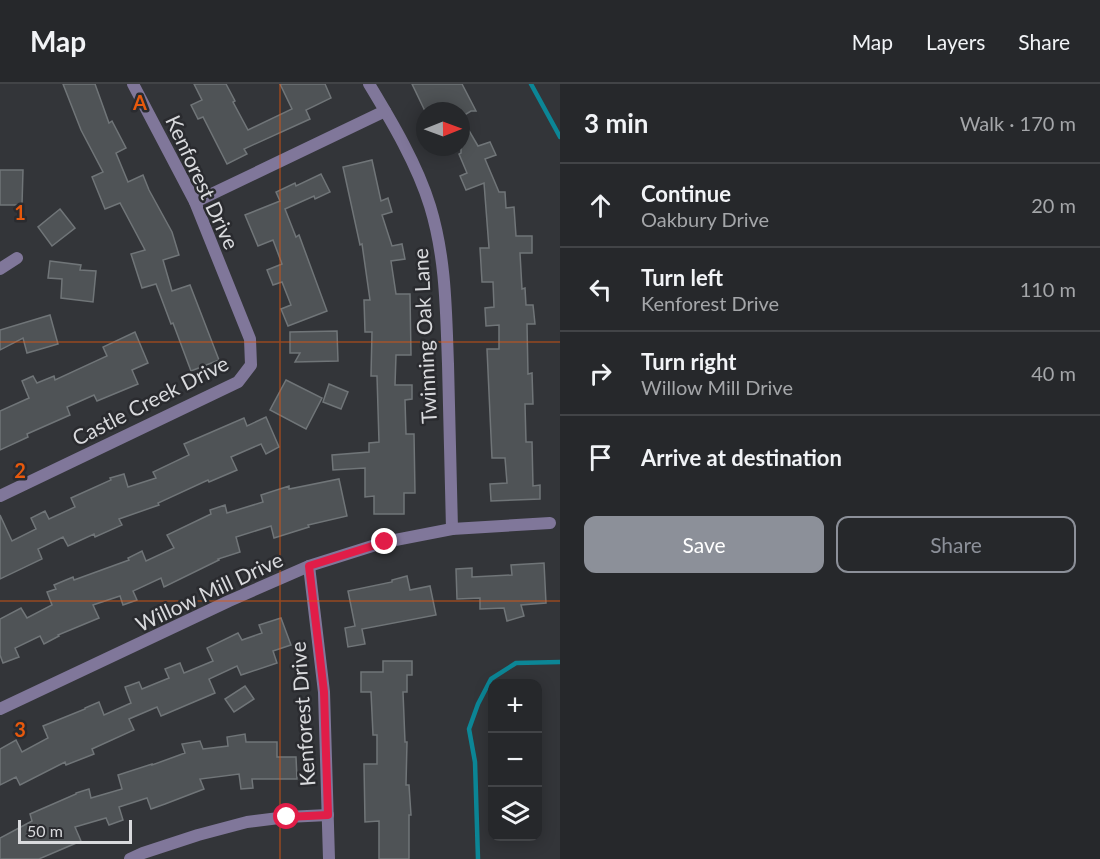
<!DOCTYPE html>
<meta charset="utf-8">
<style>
body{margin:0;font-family:Lato,sans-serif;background:#323437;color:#f1f3f6}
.controls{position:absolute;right:18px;bottom:18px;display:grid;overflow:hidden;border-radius:12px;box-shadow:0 3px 15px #0003}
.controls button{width:54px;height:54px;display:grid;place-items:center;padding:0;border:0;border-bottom:2px solid #424447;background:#26282b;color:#f1f3f6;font:30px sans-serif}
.compass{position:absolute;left:416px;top:18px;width:54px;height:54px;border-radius:50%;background:#26282b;box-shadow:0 3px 15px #0003;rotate:89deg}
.scale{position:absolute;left:18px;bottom:15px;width:114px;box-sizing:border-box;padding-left:6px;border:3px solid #d9dadd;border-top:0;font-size:16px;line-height:21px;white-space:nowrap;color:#d9dadd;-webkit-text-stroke:4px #2a2b2f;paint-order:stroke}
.stop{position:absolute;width:18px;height:18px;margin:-14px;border:4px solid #e11d48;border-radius:50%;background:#fff}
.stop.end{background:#e11d48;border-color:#fff;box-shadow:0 2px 6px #0008}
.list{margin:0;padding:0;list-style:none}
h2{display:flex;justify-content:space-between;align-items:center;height:78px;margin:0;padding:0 24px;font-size:26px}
h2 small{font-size:20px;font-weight:400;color:#a4a6a9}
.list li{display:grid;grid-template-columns:39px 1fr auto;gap:18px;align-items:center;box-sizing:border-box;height:84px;padding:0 24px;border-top:2px solid #424447}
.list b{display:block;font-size:22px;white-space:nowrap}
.list p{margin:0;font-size:20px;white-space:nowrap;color:#a4a6a9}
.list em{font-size:20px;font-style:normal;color:#a4a6a9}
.actions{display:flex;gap:12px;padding:18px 24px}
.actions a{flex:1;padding:14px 0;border:2px solid #8c9099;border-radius:12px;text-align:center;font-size:21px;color:#8c9099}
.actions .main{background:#8c9099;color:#fff}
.icon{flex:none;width:33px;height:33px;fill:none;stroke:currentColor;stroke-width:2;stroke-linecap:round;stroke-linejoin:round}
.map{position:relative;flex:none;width:560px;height:775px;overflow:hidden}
header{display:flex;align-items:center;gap:36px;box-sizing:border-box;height:84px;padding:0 30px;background:#26282b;border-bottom:2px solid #424447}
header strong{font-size:28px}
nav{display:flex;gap:33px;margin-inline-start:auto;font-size:21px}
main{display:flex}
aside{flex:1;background:#26282b}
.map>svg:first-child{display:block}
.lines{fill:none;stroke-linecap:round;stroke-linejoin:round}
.stream{stroke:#0c8696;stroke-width:4.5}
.building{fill:#4f5356;stroke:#707578;stroke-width:1.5}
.minor{stroke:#80779a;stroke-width:12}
.route{stroke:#e11d48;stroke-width:8}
.grid{fill:none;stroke:#e8590c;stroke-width:1.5;stroke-opacity:0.55}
.labels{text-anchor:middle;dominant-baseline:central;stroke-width:5;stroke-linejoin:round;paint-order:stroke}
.street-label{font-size:21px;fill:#d9dadd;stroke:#2a2b2f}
.grid-label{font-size:20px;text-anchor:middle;font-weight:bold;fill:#e8590c;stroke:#2a2b2f;stroke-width:5;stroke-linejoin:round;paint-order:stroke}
</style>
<header>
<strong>Map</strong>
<nav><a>Map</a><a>Layers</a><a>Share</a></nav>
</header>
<main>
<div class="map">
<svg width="560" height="775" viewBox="0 0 560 775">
<rect width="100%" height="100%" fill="#333539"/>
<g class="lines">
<g class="stream">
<path d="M531 0 560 53"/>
<path d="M478 775 475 678 469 645 478 620 491 595 516 579 560 578"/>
</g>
</g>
<g class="building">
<path d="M63 0H95L109 39 112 37 126 64 116 69 128 98 143 91 149 106 172 148 179 171 163 176 172 207 190 201 219 276 191 287 173 239 171 240 156 200 142 204 131 170 145 166 120 119 105 125 92 93 103 88 81 46Z"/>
<path d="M194 0H226L235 17 233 18 248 46 292 25 280 0H325L331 14 306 26 310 35 244 65 247 70 227 80 203 33 198 35 191 21 202 16Z"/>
<path d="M412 0H462L476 27H471L461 33 478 62 490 58 496 71 485 75 499 108H505L506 124 514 123 516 152H532V169H520L522 205 525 204 526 221H533L535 240H527L528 290 532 289 533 320H525L526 358H532L533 402 540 401V415L491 417 490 400 507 399 505 374H492L487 265H499V241L486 242 485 224 494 223 493 198H482L480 164H489L484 99 466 106 460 92 467 89 459 70 461 69V27H425Z"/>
<path d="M372 76 381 117 388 114 392 128 382 131 392 162 402 160 405 175 391 177 396 210H410L411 271H396L395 301H412V315L405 316 406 350H414L415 409H404V430H374V412L365 413V384L333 386 332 371 369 368V359L379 358 377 292H371L372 248H365L364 216H370L362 160 360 161 343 83Z"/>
<path d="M0 86H23L22 121H0Z"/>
<path d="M321 90 330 108 315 115 314 112 285 125 296 153 299 151 327 227 288 242 281 225 291 221 282 198 273 201 267 186 282 180 273 156 258 162 245 131 280 117 276 108 295 99 296 102Z"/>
<path d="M60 125 75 144 52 162 38 143Z"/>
<path d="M50 177 81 181 80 186 96 187 93 218 61 214 62 195 48 194Z"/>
<path d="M50 231 58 260 27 269 23 254 0 266V246Z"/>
<path d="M337 247 338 277 295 278 300 269H290V248Z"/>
<path d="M135 248 148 279 132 286 138 300 97 317 94 311 67 323 70 331 27 350 28 353 0 366V327L29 314 22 297 33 292 37 299 54 292 55 296 107 272 103 263Z"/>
<path d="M286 296 322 314 306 345 270 326Z"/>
<path d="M329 300 348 308 341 325 323 318Z"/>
<path d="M266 333 279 363 266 370 261 360 231 373 237 386 209 398 208 396 158 419 159 421 119 435 122 441 95 453 94 450 68 462 63 453 38 465 42 475 0 495V431L12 457 36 445 31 434 45 427 49 435 75 423 71 414 111 396 110 394 124 390 128 403 156 394 153 388 189 371 184 360 244 334 247 342Z"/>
<path d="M339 395 347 432 308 441 309 443 274 454 271 442 236 453 240 468 218 475 219 476 164 503 161 494 133 507 137 516 123 521 120 512 93 521 99 534 58 551 59 552 44 560 40 552 15 564 19 573 3 579 0 571V535L21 524 27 534 52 521 47 508 56 505 54 501 73 493 74 496 129 476 128 474 142 467 146 477 174 464 167 451 211 430 210 426 225 421 227 429 263 418 261 411 289 402V405Z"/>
<path d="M544 479 546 519 521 521 524 532 507 537 504 524 480 525V514L457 515 456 485 472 484V493L512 491 511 481Z"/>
<path d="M407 492 410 506 430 502 436 531 362 545 365 560 348 563 345 544 355 542 348 507 392 498V496Z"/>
<path d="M281 534 291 561 273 567 277 579 241 591 237 582 209 595 215 609 161 632 157 623 129 635 134 646 92 665 94 670 66 681 65 678 20 701 16 693 0 701V665L16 656 22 668 48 654 43 642 85 625V624L99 618 104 631 131 619 125 603 139 598 142 605 169 594 165 585 180 579 184 589 213 577 207 564 238 549 242 556 262 549 259 541Z"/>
<path d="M383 577H412V591H407V608H403L405 658H407L406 701H409L411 731H409V775H379V737L365 738 364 680H377V651H373L371 608H361V588H383Z"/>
<path d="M245 602 254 615 234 628 225 615Z"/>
<path d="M245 650 246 658H277V673H296L297 695H252L253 704 241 705 239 690 200 695 204 705 165 720 151 725 147 714 119 723 123 736 109 741 106 734 75 743 81 757 39 775H0V754L32 737 30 730 76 710V709L89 705 91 714 122 705 118 691 152 680V681L185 669 182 660 200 657 203 665 228 662 227 653Z"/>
</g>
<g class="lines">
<g class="minor">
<path d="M369 0C392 38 417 80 430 122 446 174 446 227 448 280 449 335 451 390 452 445"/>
<path d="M195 118 385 27"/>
<path d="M0 185 17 174"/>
<path d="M0 412 238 298 251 281 250 255 195 118 133 0"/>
<path d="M309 482 324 608 329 775"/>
<path d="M0 625 229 517 309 482 385 458 452 445 550 439"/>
<path d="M130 775 143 769 198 751 247 738 287 733 328 731"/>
</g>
</g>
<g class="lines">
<path class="route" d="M287 733 328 731 324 608 309 482 385 458"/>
</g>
<path class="grid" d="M280 0V775M0 258H560M0 517H560"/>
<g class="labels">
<g class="street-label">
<text transform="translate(203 98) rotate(65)">Kenforest Drive</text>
<text transform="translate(424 252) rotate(-93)">Twinning Oak Lane</text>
<text transform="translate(150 316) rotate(-27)">Castle Creek Drive</text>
<text transform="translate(209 507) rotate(-25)">Willow Mill Drive</text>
<text transform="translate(302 630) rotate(-94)">Kenforest Drive</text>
</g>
</g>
<g class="grid-label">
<text x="140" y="26">A</text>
<text x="20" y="136">1</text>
<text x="20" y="394">2</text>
<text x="20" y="653">3</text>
</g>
</svg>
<div class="controls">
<button>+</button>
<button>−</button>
<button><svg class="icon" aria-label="layers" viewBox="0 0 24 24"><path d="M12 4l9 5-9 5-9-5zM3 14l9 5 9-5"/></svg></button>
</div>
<svg class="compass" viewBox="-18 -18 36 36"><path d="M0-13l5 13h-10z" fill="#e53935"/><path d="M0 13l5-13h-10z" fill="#a4a6a9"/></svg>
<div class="scale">50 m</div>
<div class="stop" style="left:287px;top:733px"></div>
<div class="stop end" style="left:385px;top:458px"></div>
</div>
<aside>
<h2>3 min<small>Walk · 170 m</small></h2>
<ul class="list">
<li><svg class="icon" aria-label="ahead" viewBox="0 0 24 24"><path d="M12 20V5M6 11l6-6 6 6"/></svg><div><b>Continue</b><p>Oakbury Drive</p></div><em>20 m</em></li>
<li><svg class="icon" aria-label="left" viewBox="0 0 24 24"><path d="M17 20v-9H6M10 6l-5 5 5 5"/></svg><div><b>Turn left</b><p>Kenforest Drive</p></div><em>110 m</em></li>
<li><svg class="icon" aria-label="right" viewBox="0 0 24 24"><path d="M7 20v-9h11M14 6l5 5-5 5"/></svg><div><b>Turn right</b><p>Willow Mill Drive</p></div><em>40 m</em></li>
<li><svg class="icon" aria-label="arrive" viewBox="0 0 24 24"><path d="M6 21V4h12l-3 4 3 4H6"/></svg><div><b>Arrive at destination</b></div></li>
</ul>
<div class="actions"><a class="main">Save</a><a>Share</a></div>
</aside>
</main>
